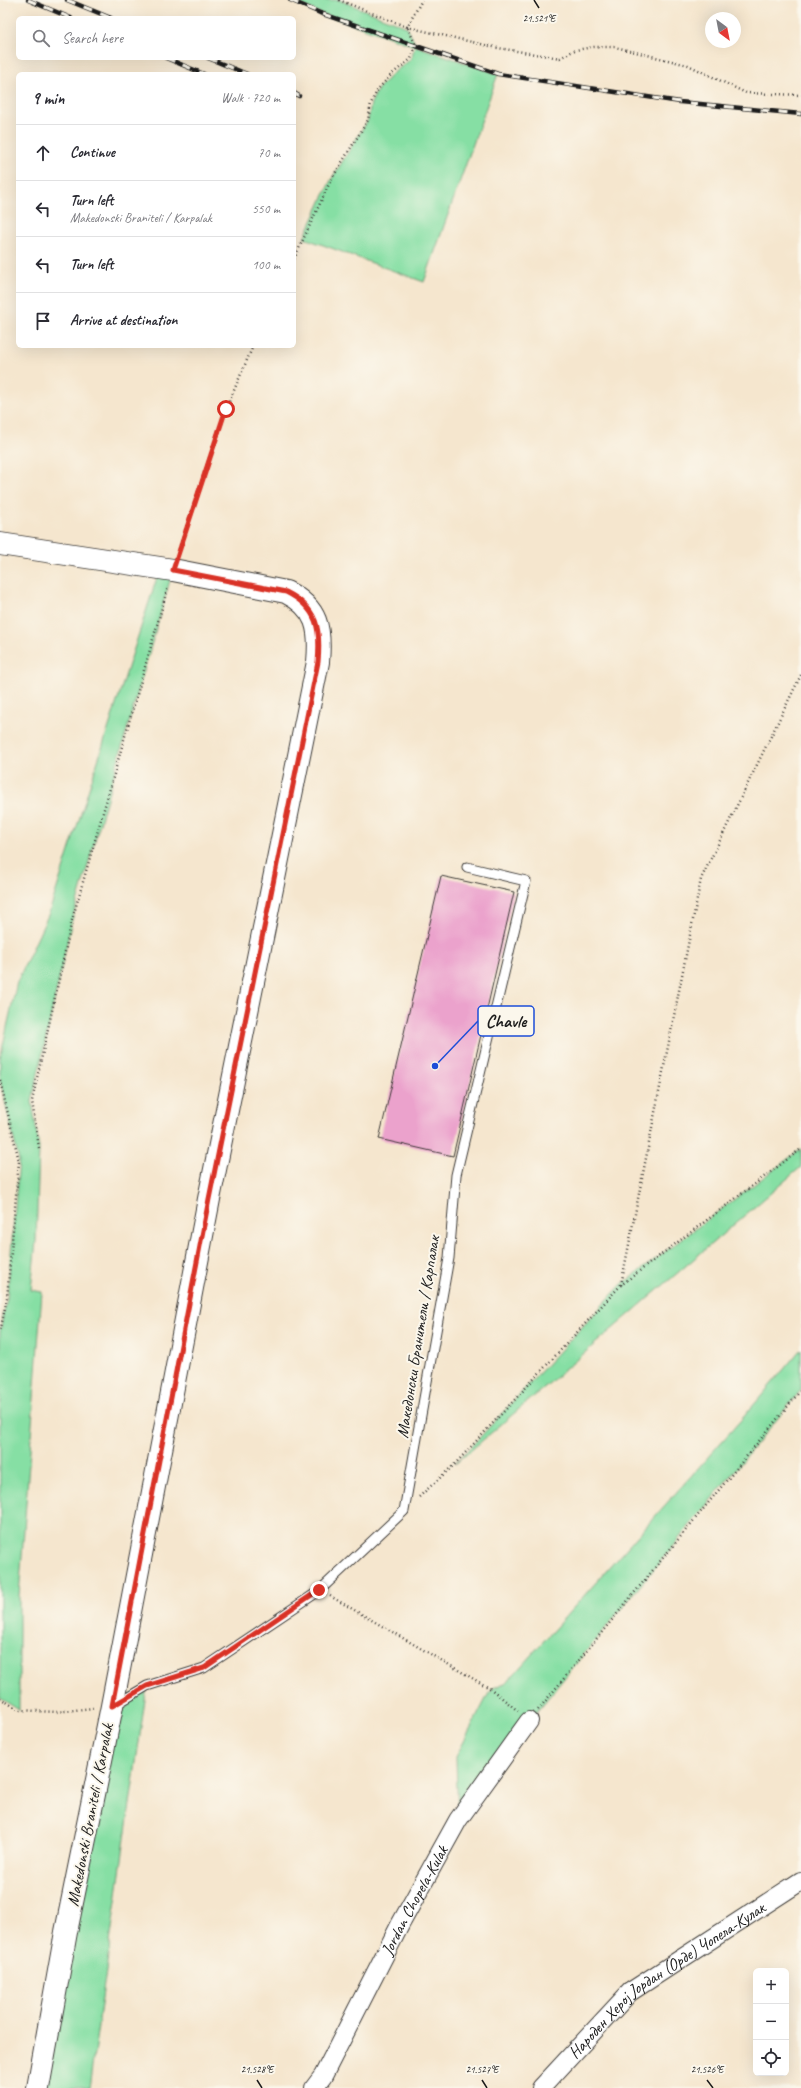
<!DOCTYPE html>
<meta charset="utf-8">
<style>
body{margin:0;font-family:Caveat,sans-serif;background:#f2f2f3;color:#2b2b33}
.controls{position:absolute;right:12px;bottom:12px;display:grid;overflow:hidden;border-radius:6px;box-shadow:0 4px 16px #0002}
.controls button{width:36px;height:36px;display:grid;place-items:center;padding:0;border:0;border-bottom:1px solid #e1e1e2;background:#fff;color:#2b2b33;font:20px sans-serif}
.compass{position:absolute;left:705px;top:12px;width:36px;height:36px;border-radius:50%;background:#fff;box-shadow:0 4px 16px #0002;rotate:148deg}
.stop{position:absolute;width:12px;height:12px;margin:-9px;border:3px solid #d93025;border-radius:50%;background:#fff}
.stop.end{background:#d93025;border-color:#fff;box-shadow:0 1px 4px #0008}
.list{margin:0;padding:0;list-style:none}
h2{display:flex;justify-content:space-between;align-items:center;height:52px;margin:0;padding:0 16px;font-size:17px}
h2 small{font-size:13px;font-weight:400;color:#7c7c81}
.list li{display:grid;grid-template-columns:26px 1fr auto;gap:12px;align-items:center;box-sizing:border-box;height:56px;padding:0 16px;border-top:1px solid #e1e1e2}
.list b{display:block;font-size:15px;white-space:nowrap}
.list p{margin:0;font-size:13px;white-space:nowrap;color:#7c7c81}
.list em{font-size:13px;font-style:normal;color:#7c7c81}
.icon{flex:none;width:22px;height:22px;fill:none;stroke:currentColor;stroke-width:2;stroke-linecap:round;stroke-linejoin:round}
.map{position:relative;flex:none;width:801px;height:2088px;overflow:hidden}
.search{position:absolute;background:#fff;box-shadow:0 4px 16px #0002;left:16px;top:16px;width:280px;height:44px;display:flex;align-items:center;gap:10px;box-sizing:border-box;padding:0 14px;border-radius:6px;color:#7c7c81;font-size:15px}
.panel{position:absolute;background:#fff;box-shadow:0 4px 16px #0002;left:16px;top:72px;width:280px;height:276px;border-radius:6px}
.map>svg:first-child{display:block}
.green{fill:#86dfa4;stroke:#517e60}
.building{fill:#eba2cc}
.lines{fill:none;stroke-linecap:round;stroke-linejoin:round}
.service-casing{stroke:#3d3a37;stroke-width:11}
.minor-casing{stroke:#3d3a37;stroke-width:20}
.secondary-casing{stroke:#3d3a37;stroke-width:24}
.path{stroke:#3d3a37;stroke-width:2.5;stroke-dasharray:1 3;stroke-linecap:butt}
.service{stroke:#fff;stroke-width:9}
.minor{stroke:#fff;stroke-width:18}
.secondary{stroke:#fff;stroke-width:22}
.rail-casing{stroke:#1c1c1c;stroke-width:4.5}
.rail{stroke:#fbf7ec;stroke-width:3;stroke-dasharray:9;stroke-linecap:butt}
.route{stroke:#d93025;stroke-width:5}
.ticks{fill:none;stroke:#1c1c1c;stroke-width:1.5}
.labels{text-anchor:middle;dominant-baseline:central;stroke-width:4;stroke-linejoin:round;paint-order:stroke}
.street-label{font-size:17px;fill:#1c1c1c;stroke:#fbf7ec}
.ticks-label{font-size:10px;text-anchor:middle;fill:#1c1c1c;stroke:#fbf7ec;stroke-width:4;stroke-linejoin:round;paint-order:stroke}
.leader{fill:none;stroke:#1d4ed8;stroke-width:1.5}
.callout-dot{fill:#1d4ed8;stroke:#fbf7ec;stroke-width:1.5}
.callout{fill:#fbf7ec;stroke:#1d4ed8;stroke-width:1.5}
.callout-label{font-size:18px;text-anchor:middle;font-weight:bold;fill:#1c1c1c}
</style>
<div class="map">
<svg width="801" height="2088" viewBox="0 0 801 2088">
<rect width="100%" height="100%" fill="#fbf7ec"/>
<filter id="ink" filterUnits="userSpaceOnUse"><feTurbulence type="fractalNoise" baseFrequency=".025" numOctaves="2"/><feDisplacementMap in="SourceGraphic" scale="8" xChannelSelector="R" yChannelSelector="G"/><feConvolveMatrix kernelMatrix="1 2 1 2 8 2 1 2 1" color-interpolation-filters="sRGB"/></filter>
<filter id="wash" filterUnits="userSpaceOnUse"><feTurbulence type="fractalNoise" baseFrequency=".012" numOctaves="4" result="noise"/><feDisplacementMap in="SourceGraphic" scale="16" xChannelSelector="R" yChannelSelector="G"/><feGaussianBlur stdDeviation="0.9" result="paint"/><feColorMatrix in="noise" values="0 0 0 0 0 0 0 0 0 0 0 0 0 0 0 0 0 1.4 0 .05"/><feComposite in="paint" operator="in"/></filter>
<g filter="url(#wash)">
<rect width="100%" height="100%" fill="#f5e6ce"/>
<g class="green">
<path d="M290 0H339L407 27 416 46 498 74 424 282 304 238 331 180 368 120 371 103 378 89 392 74 411 59 415 46 320 13Z"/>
<path d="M160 568 173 570 72 920 32 1101 39 1148 36 1241 31 1290 42 1292 19 1596V1710L0 1698V1332L7 1298 19 1161 0 1080V1059L17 982 49 913Z"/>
<path d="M801 1149V1167L455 1464 621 1285Z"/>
<path d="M801 1349V1390L529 1721 458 1820 456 1757 491 1689 507 1682 741 1420Z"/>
<path d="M147 1686 89 2088H38L112 1706Z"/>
</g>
<g id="blocks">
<path class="building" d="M441 876 514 892 453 1156 379 1139Z"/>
</g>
</g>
<g filter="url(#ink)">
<use href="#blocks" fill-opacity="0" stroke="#3d3a37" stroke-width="1"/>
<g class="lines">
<defs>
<path id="service" d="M115 1705 147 1686 204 1668 319 1591 404 1511 449 1258 456 1175 526 881 467 867"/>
<g id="minor">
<path id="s1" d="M314 2088 323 2076 401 1923 458 1820 529 1721"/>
<path id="s2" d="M541 2088 630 1992 801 1881"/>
</g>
<path id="secondary" d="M0 544 173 570 286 592C318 608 321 629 318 662L209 1199 112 1706 66 1932 38 2088"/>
</defs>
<use href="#service" class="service-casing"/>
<use href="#minor" class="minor-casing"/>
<use href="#secondary" class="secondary-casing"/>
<g class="path">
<path d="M339 0 407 27 422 0"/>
<path d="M407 27 498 48 560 58 575 50 594 47H615L688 65 746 93 801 95"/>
<path d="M294 259 331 180 368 120 371 103 378 89 392 74 411 59 416 46 408 28"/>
<path d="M178 553 226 409 253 346"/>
<path d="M0 1080 19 1161 7 1298 0 1332"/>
<path d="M39 1148 32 1101 72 920 168 587"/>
<path d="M621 1285 701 879 801 675"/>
<path d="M419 1497 455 1464 621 1285 801 1149"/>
<path d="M330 1596 491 1689 518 1711"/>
<path d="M0 1698 19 1710 56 1712 93 1708"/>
<path d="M538 1710 801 1390"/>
</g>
<use href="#service" class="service"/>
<use href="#minor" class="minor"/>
<use href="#secondary" class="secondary"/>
<defs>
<g id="rail">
<path d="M28 0 71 18"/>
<path d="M67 0 111 18"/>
<path d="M290 0 320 13 498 74 680 102 801 114"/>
<path d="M166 58 204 74"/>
<path d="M208 58 247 74"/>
<path d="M294 93 299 96"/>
</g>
</defs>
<use href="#rail" class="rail-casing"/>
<use href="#rail" class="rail"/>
</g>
</g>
<g class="lines" filter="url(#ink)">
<path class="route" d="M226 409 173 570 286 592C318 608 321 629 318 662L209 1199 112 1706 147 1686 204 1668 319 1590"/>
</g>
<path class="ticks" d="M534 0 539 8M257 2080 262 2088M482 2080 487 2088M707 2080 713 2088"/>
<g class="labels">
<g class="street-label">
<text transform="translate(418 1337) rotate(-81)">Македонски Бранители / Карпалак</text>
<text transform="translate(90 1815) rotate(-79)">Makedonski Braniteli / Karpalak</text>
<text stroke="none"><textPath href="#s1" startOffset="213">Jordan Chopela-Kulak</textPath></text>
<text stroke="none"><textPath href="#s2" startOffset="167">Народен Херој Јордан (Орде) Чопела-Кулак</textPath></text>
</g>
</g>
<g class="ticks-label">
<text x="539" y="22">21.521°E</text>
<text x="257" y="2073">21.528°E</text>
<text x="482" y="2073">21.527°E</text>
<text x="707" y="2073">21.526°E</text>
</g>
<path class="leader" d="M435 1066L478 1021"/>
<circle class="callout-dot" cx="435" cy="1066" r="4"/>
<rect class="callout" x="478" y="1006" width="56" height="30" rx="4"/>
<g class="callout-label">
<text x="506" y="1027">Chavle</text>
</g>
</svg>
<div class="controls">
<button>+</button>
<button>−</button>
<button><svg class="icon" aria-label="locate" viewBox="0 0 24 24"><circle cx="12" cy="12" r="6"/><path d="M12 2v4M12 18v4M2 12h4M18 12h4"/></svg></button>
</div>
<svg class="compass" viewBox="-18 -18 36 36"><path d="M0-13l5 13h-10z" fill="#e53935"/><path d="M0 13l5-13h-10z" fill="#7c7c81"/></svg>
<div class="stop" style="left:226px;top:409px"></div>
<div class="stop end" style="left:319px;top:1590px"></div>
<div class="search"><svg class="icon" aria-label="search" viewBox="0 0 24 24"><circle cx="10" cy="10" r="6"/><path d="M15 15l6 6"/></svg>Search here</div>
<section class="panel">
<h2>9 min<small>Walk · 720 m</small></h2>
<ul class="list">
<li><svg class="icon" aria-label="ahead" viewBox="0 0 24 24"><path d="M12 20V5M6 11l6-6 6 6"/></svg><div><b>Continue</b></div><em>70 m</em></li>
<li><svg class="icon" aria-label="left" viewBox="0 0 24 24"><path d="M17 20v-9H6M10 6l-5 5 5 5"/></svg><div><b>Turn left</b><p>Makedonski Braniteli / Karpalak</p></div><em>550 m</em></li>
<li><svg class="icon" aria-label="left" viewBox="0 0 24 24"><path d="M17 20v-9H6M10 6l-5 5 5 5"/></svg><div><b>Turn left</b></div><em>100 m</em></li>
<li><svg class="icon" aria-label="arrive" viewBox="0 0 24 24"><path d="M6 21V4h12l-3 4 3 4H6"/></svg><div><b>Arrive at destination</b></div></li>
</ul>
</section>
</div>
